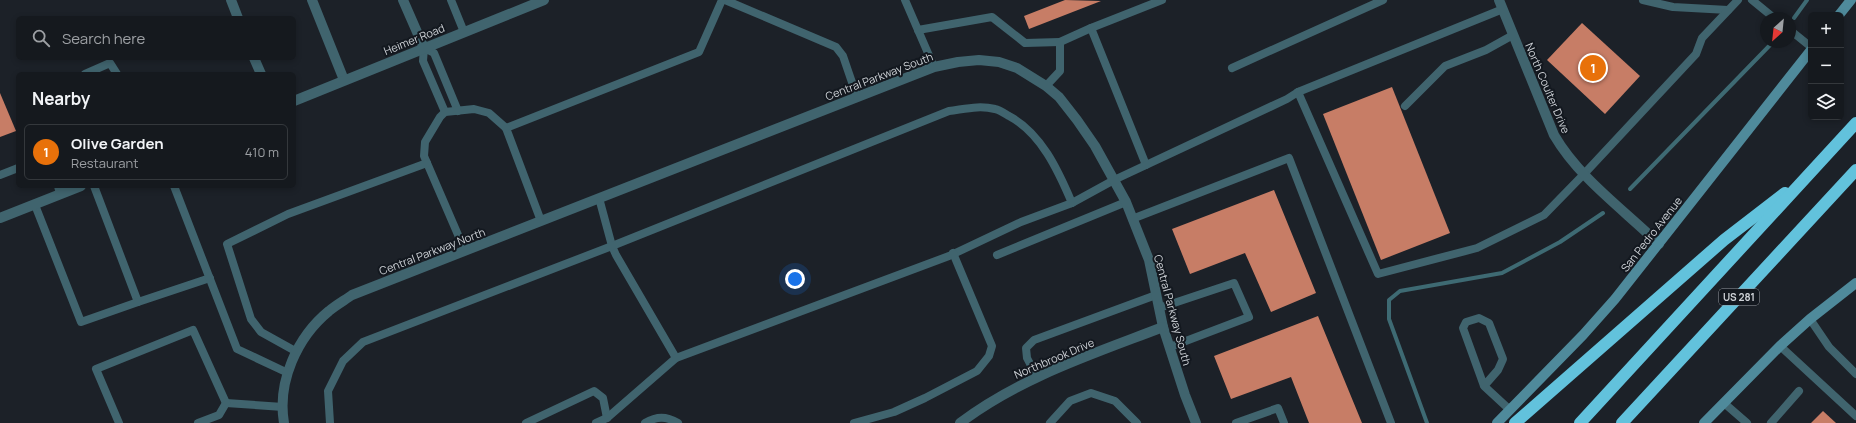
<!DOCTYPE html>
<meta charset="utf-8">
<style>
body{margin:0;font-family:Manrope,sans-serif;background:#22262b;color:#f1f3f6}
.controls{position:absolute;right:12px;top:12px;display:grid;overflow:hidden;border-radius:6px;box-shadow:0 2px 6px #0003}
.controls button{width:36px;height:36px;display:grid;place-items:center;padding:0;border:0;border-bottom:1px solid #34383c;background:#15191e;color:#f1f3f6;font:20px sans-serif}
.compass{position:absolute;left:1760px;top:12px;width:36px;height:36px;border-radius:50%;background:#15191e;box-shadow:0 2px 6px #0003;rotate:207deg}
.you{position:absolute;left:795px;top:279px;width:14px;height:14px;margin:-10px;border:3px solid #fff;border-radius:50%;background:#1a73e8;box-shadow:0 0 0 6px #1a73e833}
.badge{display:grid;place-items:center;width:26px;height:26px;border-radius:50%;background:#f59c95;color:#fff;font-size:13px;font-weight:700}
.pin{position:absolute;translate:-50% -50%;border:2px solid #fff;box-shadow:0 1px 4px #0006}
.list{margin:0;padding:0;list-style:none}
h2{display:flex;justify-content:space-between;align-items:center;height:52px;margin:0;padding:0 16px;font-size:17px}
h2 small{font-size:13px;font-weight:400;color:#9da0a4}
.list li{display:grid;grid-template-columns:26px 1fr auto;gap:12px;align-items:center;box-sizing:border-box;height:56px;margin:0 8px 8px;padding:0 8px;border:1px solid #34383c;border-radius:6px}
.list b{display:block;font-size:15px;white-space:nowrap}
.list p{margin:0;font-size:13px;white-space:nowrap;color:#9da0a4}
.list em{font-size:13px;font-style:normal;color:#9da0a4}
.icon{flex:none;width:22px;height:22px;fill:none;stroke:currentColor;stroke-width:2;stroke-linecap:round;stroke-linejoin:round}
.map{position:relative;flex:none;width:1856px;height:423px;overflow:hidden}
.search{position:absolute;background:#15191e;box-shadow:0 2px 6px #0003;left:16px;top:16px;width:280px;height:44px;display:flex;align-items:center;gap:10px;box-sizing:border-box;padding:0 14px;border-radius:6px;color:#9da0a4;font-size:15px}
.panel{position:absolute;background:#15191e;box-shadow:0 2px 6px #0003;left:16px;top:72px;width:280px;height:116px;border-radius:6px}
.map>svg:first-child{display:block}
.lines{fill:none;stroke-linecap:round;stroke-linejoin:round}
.stream{stroke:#3e6a73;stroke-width:4}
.building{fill:#c77d66}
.service{stroke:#40646e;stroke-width:8}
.minor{stroke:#40646e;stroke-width:10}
.tertiary{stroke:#40646e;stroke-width:10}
.secondary{stroke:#4f8a9b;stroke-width:10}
.motorway{stroke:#62c2dc;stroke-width:12}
.labels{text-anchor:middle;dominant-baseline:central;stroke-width:4;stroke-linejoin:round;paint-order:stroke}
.shield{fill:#13181f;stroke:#969aa0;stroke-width:1}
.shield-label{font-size:10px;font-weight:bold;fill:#ced2d7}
.street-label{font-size:11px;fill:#ced2d7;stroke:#13181f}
</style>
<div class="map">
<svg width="1856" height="423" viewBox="0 0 1856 423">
<rect width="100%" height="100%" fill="#1c2128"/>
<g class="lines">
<g class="stream">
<path d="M1794 18 1807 0"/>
<path d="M1630 189 1773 42"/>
<path d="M1427 423 1389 319V300L1400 291 1502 273 1560 242 1603 213"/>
</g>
</g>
<g class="building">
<path d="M1065 0 1101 1 1029 29 1024 16Z"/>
<path d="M1582 23 1640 76 1605 114 1547 60Z"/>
<path d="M1392 87 1450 233 1381 260 1323 114Z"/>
<path d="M0 93 16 131 0 137Z"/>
<path d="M1274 190 1316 293 1271 312 1245 253 1190 274 1172 229Z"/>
<path d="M1318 316 1362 423H1309L1291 377 1231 399 1214 356Z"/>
<path d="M1823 411 1836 423H1811Z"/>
</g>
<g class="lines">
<g class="service">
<path d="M451 0 464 32"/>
<path d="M725 0 836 47 843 56 857 97"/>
<path d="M905 0 934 67"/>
<path d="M1643 0 1673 7 1728 10"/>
<path d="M1752 0 1774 18"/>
<path d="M1091 28 1146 165"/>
<path d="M918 30 992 17 1025 43 1060 42"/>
<path d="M1790 30 1811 47"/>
<path d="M1232 68 1383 0"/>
<path d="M85 74 110 63 117 74"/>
<path d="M1046 86 1060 71V42L1091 28 1162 0"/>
<path d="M1298 92 1378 274 1477 248 1544 215 1584 174 1696 54 1702 38 1738 0"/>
<path d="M1405 106 1445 66 1486 50 1513 35"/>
<path d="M445 112 423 61 424 48 434 53 458 111"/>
<path d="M0 175 18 168"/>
<path d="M58 186 60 194"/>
<path d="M94 186 138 302 210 278"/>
<path d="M174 186 237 349 288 373"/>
<path d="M599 198 612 246 616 255 676 358"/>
<path d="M35 205 81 322 138 302"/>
<path d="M1132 219 1289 158 1391 423"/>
<path d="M541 221 506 128 699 52 722 0"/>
<path d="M465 251 424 156 425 142 440 117 445 112 474 109 489 113 506 128"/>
<path d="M997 255 1126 202"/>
<path d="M1159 308 1234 283 1249 317 1170 347"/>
<path d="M1810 319 1829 347 1856 374"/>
<path d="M1780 346 1856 416"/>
<path d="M297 352 261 332 251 319 227 244 288 214 427 163"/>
<path d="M1037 377 1027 358 1026 348 1034 340 1156 295"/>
<path d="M1484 386 1498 370 1503 359 1489 323 1479 318 1466 322 1463 328 1484 386 1510 410"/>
<path d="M226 403 283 407"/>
<path d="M1724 403 1747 423"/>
<path d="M119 423 96 369 193 330 226 403"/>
<path d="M198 423 219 415 226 403"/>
<path d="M330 423 328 391 343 361 363 342 612 246 949 111C965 109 979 105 995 109 1000 110 1004 113 1009 116 1041 133 1058 170 1072 203"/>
<path d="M526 423 594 391 603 398 607 418"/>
<path d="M596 423 607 418 676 358 949 256 1021 222 1072 203 1114 180 1287 99 1298 92 1503 9"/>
<path d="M645 423C657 416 666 416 678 423"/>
<path d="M854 423 894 412 925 398 977 371 989 356 992 346 953 253"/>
<path d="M1050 423 1070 401 1091 393 1115 401 1137 423"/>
<path d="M1236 423 1278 408 1284 423"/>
<path d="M1771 423 1799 391"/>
</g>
<g class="minor">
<path d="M231 0 238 18"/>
<path d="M312 0 344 80"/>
<path d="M403 0 424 48"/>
<path d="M1499 0 1554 135C1579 178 1623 209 1659 244"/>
<path d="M254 58 261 74"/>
<path d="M284 423C277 382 297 337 329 311 336 305 345 300 352 295L934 67 958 62 979 60 999 62 1017 68 1046 86 1059 97 1077 120 1095 146 1126 202 1149 260 1163 327 1185 395 1196 423"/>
<path d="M960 423C1021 377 1093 354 1163 327"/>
</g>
<g class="tertiary">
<path d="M294 101 544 0"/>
<path d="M0 218 81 186"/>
</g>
<g class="secondary">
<path d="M1839 15 1851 0"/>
<path d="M1497 423 1583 335 1615 299 1811 50"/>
<path d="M1704 423 1780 346 1810 319 1856 283"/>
</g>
<g class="motorway">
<path d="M1515 423 1724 240 1785 193"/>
<path d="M1580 423 1856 123"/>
<path d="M1622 423 1856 170"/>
</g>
</g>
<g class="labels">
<rect class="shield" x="1719" y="289" width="40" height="16" rx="3"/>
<g class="shield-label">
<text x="1739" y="297">US 281</text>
</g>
<g class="street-label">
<text transform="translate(414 39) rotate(-22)">Heimer Road</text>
<text transform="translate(879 76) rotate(-21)">Central Parkway South</text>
<text transform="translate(1548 88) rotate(67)">North Coulter Drive</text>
<text transform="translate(1651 234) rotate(-52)">San Pedro Avenue</text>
<text transform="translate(432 251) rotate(-21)">Central Parkway North</text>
<text transform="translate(1173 310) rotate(75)">Central Parkway South</text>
<text transform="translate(1054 358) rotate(-23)">Northbrook Drive</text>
</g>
</g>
</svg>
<div class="controls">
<button>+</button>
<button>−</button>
<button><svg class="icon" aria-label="layers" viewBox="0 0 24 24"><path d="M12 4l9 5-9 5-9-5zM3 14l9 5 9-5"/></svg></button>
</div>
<svg class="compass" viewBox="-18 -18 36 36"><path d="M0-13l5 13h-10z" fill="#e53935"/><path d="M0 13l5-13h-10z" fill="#9da0a4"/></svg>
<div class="you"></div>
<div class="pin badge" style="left:1593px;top:68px;background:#e8710a">1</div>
<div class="search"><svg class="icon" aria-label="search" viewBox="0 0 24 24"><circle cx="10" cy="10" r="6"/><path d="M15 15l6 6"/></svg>Search here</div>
<section class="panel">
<h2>Nearby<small></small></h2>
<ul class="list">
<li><span class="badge" style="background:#e8710a">1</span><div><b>Olive Garden</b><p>Restaurant</p></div><em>410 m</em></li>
</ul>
</section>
</div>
